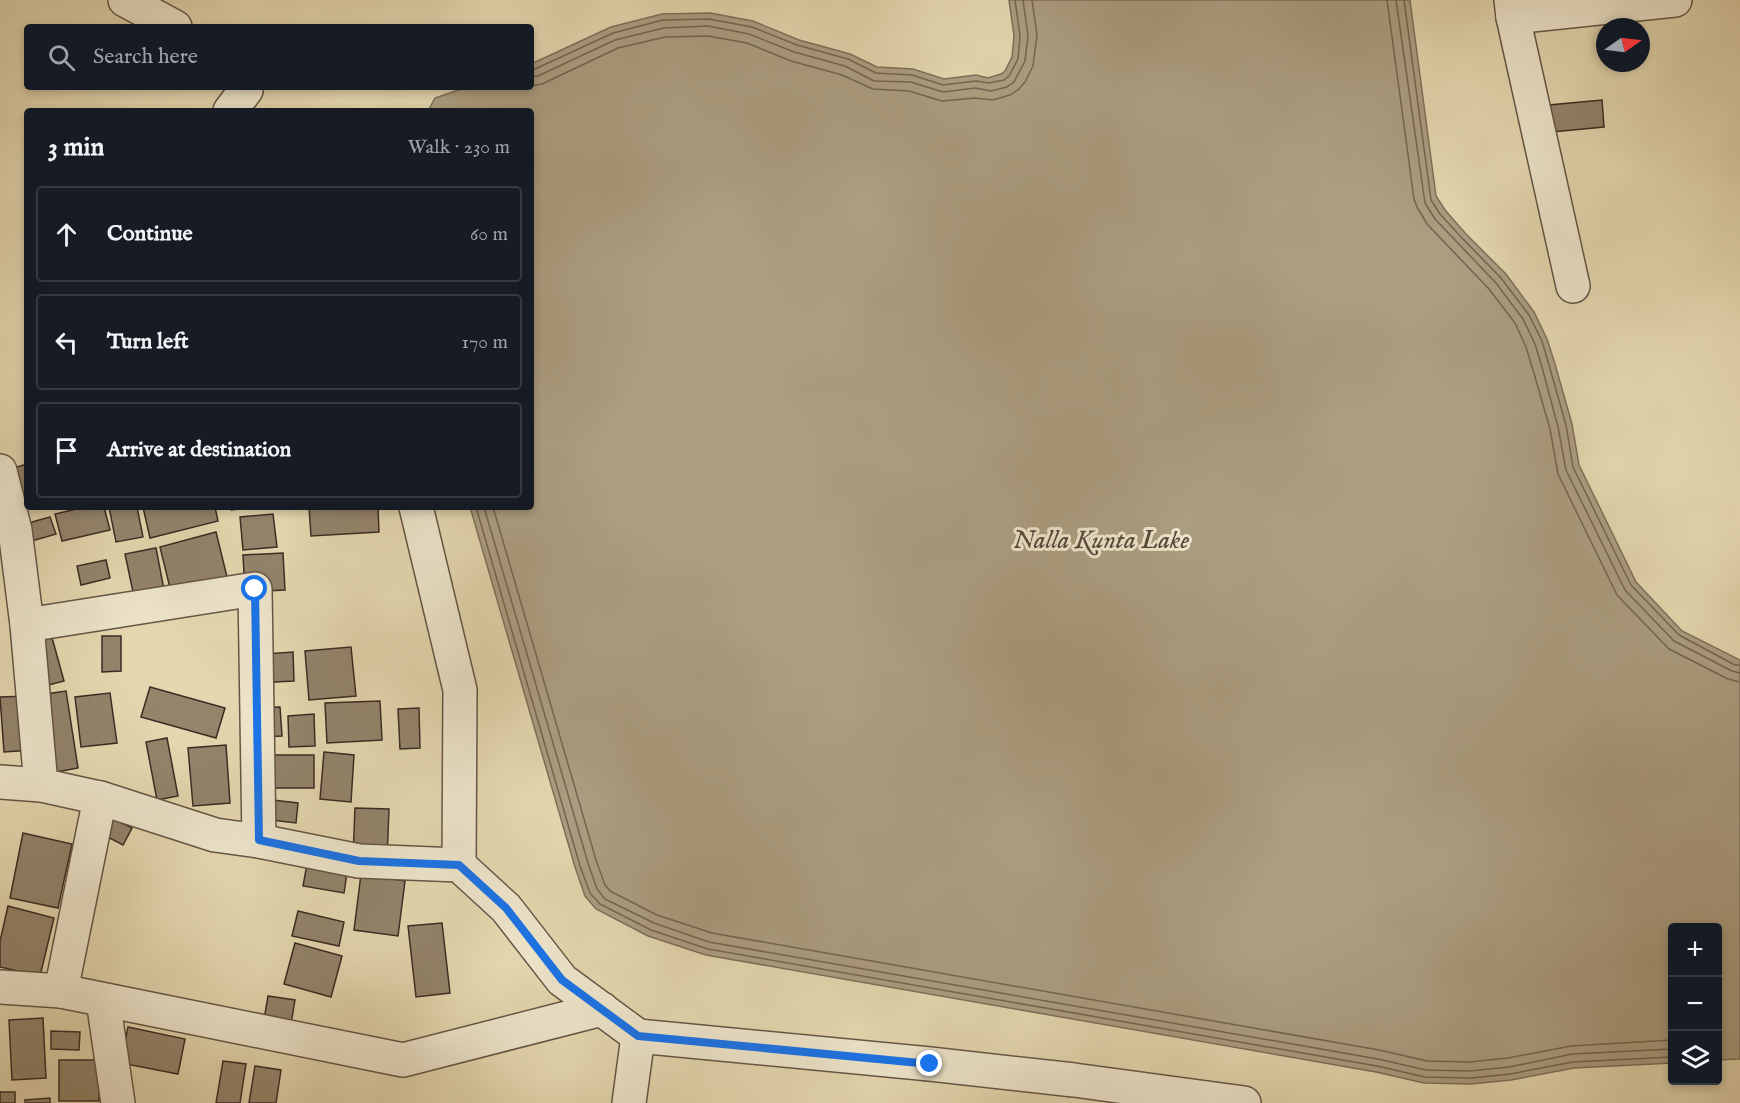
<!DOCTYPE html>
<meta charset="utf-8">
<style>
body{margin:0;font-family:"IM FELL English",serif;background:#242831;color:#f1f3f6}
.controls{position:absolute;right:18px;bottom:18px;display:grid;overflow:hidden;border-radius:6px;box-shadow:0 3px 9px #0003}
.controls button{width:54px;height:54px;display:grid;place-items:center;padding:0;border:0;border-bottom:2px solid #363941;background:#171b24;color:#f1f3f6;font:30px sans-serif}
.compass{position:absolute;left:1596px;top:18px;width:54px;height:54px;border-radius:50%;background:#171b24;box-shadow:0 3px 9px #0003;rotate:76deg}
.stop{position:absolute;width:18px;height:18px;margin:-14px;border:4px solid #1a73e8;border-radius:50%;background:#fff}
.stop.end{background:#1a73e8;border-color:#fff;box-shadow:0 2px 6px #0008}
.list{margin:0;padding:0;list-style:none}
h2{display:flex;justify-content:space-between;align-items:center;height:78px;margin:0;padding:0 24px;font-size:26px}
h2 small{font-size:20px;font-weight:400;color:#9ea1a6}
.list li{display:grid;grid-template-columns:39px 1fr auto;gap:18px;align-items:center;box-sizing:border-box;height:96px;margin:0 12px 12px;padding:0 12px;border:2px solid #363941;border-radius:6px}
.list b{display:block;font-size:22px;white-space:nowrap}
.list em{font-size:20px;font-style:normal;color:#9ea1a6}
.icon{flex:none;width:33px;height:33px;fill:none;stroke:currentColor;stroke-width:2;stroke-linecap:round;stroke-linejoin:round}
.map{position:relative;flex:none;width:1740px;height:1103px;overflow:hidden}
.search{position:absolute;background:#171b24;box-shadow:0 3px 9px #0003;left:24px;top:24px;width:510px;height:66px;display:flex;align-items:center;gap:15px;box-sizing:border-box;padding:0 21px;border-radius:6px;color:#9ea1a6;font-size:22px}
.panel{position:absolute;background:#171b24;box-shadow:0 3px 9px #0003;left:24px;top:108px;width:510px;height:402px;border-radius:6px}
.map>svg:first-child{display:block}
.water{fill:#ab9d80;stroke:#7e6f5b;stroke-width:1.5}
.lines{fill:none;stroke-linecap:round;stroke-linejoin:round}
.shore{stroke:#736452;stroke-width:1.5}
.building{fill:#93846c;stroke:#3b2b24;stroke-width:1.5}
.minor-casing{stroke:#655647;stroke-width:36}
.minor{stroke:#ede5cb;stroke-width:33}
.route{stroke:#1a73e8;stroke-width:8}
.labels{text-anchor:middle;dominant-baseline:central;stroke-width:6;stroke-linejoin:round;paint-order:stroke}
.water-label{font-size:26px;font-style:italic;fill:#57483b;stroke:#ede5cb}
</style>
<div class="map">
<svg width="1740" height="1103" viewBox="0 0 1740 1103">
<rect width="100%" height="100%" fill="#e4d7af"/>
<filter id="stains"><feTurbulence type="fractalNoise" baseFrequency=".00333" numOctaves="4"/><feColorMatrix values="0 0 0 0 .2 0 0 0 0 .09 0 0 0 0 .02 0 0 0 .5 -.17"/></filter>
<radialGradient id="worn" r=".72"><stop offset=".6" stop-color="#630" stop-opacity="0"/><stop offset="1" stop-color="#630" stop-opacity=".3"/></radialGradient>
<path class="water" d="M1009 0H1410L1436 196 1445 210 1466 234 1506 274 1534 312 1547 339 1555 364 1572 424 1579 465 1636 582 1682 631 1740 660V1059L1718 1060V928H1672V1063L1574 1068 1511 1080 1471 1084 1424 1083 1376 1072 706 955 648 936 596 909 585 896 575 867 470 507H531V111H428L435 98 467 87H531V64L611 27 662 14 710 13 753 21 799 40 850 54 877 67 913 69 944 79 976 75 988 78 1001 74 1005 71 1012 57 1014 36Z"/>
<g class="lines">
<g class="shore">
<path d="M1387 0 1414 199 1417 207 1427 224 1489 289 1515 323 1526 347 1533 370 1550 429 1558 474 1617 595 1669 649 1728 679 1740 682"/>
<path d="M1396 0 1425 203 1435 219 1496 283 1523 319 1535 344 1542 367 1558 427 1566 470 1625 590 1674 641 1732 671 1740 673"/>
<path d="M1404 0 1431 200 1440 214 1462 238 1501 278 1529 315 1542 341 1549 365 1566 425 1573 467 1631 585 1679 635 1735 665H1740"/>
<path d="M531 69H535L613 33 663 20 709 19 752 27 797 45 848 59 876 73 912 75 943 85 976 81 989 83 1004 80 1009 76 1018 59 1020 36 1015 0"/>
<path d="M531 77 538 76 615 40 664 28 708 26 749 34 794 52 845 66 874 81 911 82 943 92 975 88 991 91 1007 87 1014 82 1025 61 1028 36 1023 0"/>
<path d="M531 86 542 84 618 48 665 37 708 36 747 43 791 61 842 75 873 89 909 91 942 101 975 98 993 100 1010 95 1019 89 1025 82 1033 66 1037 35 1032 0"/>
<path d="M476 507 580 866 590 893 600 904 651 930 708 949 1377 1066 1425 1077 1471 1078 1510 1074 1573 1062 1672 1057"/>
<path d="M484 507 588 863 597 889 605 899 654 923 709 942 1378 1059 1426 1070 1470 1071 1509 1067 1572 1054 1672 1049"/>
<path d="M493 507 596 860 605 885 610 891 657 915 712 933 1379 1050 1427 1061 1470 1062 1508 1058 1571 1046 1672 1040"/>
</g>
</g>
<g class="building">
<path d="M1602 100 1604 127 1552 132 1549 105Z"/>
<path d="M27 464V506L1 513 0 472Z"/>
<path d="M85 507H104L110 530 62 541 55 514Z"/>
<path d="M109 507H137L143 537 116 542Z"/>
<path d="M143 507H215L218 521 150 538Z"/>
<path d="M231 507H258L231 510Z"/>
<path d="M309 507H378L379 532 311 536Z"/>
<path d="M273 514 277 547 243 550 240 517Z"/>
<path d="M50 517 56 534 4 549 0 531Z"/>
<path d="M216 532 227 577 171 592 160 547Z"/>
<path d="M156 548 166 600 136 606 125 554Z"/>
<path d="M283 553 285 590 245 592 243 555Z"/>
<path d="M106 560 110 578 81 585 77 566Z"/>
<path d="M51 634 64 681 33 689 21 642Z"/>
<path d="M102 636H121V671L102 672Z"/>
<path d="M351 647 356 696 309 700 305 651Z"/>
<path d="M293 652 294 681 253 683 251 655Z"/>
<path d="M150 687 225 708 216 738 141 717Z"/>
<path d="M66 691 78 768 51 773 39 695Z"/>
<path d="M110 693 117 743 81 747 75 697Z"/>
<path d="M28 696 32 750 4 752 0 697Z"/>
<path d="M380 701 382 740 327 743 325 703Z"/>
<path d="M280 707 282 736 250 737 248 708Z"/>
<path d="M419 708 420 748 400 749 398 709Z"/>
<path d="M314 714 315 746 289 747 288 716Z"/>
<path d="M167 738 178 796 157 800 146 742Z"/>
<path d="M226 745 230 803 193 806 188 748Z"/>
<path d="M324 752 354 755 351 802 320 799Z"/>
<rect x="245" y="755" width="69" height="33"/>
<path d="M255 798 298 803 296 823 253 818Z"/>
<path d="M355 808 389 809 387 859 353 857Z"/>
<path d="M104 814 132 828 123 845 96 831Z"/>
<path d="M23 833 72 844 58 908 10 898Z"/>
<path d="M308 859 348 866 344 893 303 886Z"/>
<path d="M361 874 405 881 398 936 354 930Z"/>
<path d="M8 906 54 918 40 976 0 967V941Z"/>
<path d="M298 911 344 922 339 946 292 936Z"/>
<path d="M442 923 450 993 416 997 408 926Z"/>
<path d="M295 943 342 956 331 997 284 984Z"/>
<path d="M268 996 295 1000 289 1036 262 1031Z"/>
<path d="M43 1018 46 1078 12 1080 9 1020Z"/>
<path d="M128 1027 185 1039 178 1074 121 1063Z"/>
<path d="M51 1031 80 1032 79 1050 51 1049Z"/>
<rect x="59" y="1060" width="40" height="41"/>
<path d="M223 1061 246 1064 240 1103H216Z"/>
<path d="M255 1066 281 1070 276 1103H249Z"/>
<rect x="0" y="1092" width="15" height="11"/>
<path d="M50 1098V1103H25V1100Z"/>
</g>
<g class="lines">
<defs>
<g id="minor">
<path d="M125 0 175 27"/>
<path d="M1511 0 1513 17 1573 286"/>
<path d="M1513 17 1675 0"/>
<path d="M230 111 246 90 245 87"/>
<path d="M0 471 15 530 27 625 255 589 259 841"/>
<path d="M416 507 460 690 459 865"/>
<path d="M27 625 41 785 100 798"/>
<path d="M0 782 41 785"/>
<path d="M0 987 61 991 403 1060 602 1009"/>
<path d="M61 991 100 798 215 835 259 841 359 861 459 865 506 908 562 980 638 1036"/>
<path d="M103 1000 118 1103"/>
<path d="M629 1103 638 1036 930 1064 1074 1080 1244 1103"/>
</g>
</defs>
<use href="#minor" class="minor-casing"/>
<use href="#minor" class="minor"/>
</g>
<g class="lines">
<path class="route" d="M255 589 259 840 359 861 459 865 506 908 562 980 638 1036 930 1064"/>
</g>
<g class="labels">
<g class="water-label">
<text x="1101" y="540">Nalla Kunta Lake</text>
</g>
</g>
<rect width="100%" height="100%" filter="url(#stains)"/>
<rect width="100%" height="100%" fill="url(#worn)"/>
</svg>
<div class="controls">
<button>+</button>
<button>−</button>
<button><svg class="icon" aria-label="layers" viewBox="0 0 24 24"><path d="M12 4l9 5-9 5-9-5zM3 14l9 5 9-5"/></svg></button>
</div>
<svg class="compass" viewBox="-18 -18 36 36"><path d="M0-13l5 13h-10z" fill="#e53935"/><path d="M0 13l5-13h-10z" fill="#9ea1a6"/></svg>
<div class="stop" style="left:255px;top:589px"></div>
<div class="stop end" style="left:930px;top:1064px"></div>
<div class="search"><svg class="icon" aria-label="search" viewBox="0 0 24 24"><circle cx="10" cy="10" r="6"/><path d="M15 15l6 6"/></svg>Search here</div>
<section class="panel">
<h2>3 min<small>Walk · 230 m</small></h2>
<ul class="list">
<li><svg class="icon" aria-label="ahead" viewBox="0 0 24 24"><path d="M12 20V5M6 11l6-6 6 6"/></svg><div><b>Continue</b></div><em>60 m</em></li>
<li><svg class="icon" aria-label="left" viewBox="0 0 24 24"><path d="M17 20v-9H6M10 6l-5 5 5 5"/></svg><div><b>Turn left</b></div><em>170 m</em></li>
<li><svg class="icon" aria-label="arrive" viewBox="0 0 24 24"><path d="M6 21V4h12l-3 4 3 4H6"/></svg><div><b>Arrive at destination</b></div></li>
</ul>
</section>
</div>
